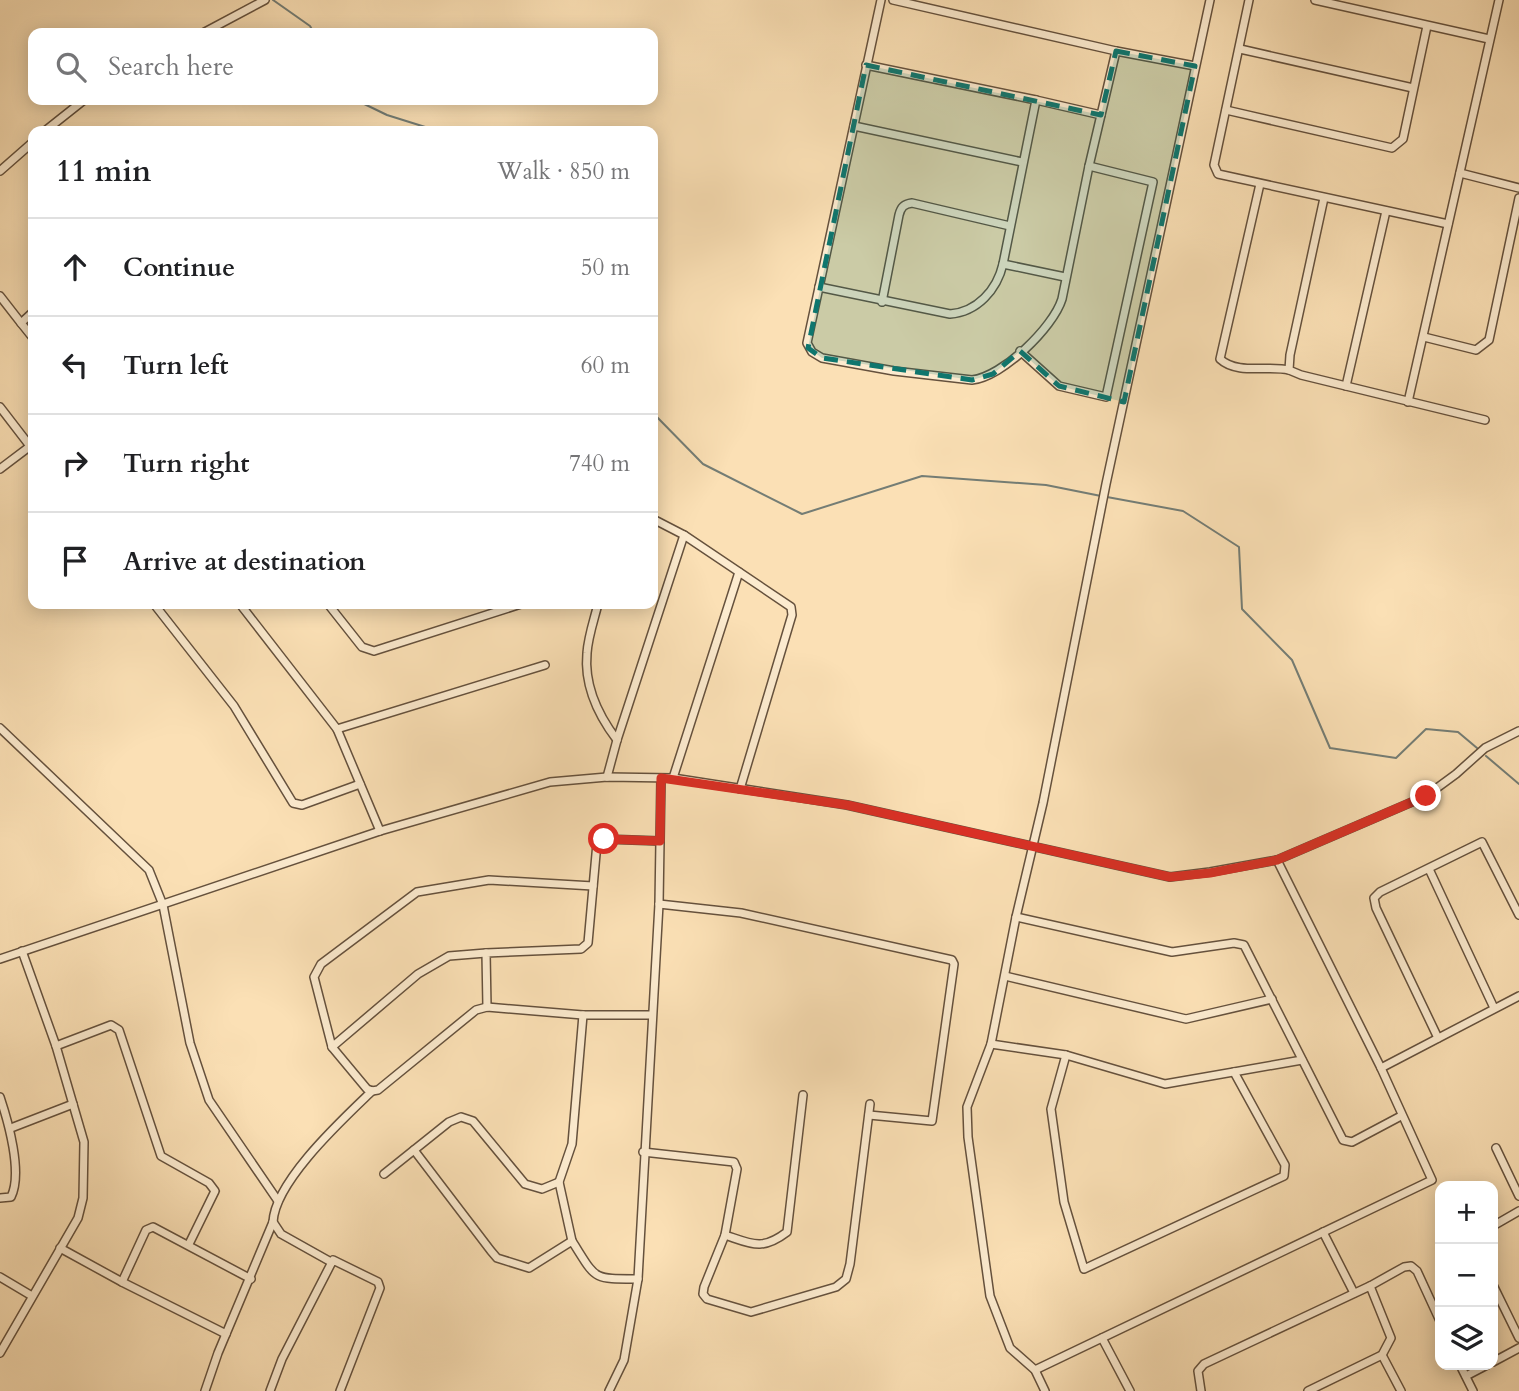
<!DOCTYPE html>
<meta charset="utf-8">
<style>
body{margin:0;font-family:Cardo,serif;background:#f2f2f2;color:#202124}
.controls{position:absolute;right:21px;bottom:21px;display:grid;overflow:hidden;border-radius:14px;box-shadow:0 4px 18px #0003}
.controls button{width:63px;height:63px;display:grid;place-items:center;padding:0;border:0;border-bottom:2px solid #e0e0e0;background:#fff;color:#202124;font:35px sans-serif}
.stop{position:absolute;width:21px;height:21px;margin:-16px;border:5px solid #d93025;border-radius:50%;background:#fff}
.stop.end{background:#d93025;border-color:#fff;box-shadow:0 2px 7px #0008}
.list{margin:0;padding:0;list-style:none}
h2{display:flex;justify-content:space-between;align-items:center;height:91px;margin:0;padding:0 28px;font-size:30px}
h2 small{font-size:23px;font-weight:400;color:#757577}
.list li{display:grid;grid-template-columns:46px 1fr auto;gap:21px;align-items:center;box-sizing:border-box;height:98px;padding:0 28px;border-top:2px solid #e0e0e0}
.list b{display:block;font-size:26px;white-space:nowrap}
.list em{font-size:23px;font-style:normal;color:#757577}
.icon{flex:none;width:38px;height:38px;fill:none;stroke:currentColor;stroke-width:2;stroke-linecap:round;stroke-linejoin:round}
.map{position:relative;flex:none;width:1519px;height:1391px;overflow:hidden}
.search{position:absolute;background:#fff;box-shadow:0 4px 18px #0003;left:28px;top:28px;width:630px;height:77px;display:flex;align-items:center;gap:18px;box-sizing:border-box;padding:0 24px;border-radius:14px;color:#757577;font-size:26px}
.panel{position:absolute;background:#fff;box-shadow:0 4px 18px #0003;left:28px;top:126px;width:630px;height:483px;border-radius:14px}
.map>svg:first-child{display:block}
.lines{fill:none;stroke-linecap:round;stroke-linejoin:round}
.stream{stroke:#747d75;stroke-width:2}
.minor-casing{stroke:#65513d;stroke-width:10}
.minor{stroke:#fcebcf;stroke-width:7}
.route{stroke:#d93025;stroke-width:9}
.marked{fill:#0f766e;fill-opacity:0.2;stroke:#0f766e;stroke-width:5;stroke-dasharray:14 9;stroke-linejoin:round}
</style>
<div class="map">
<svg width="1519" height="1391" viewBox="0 0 1519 1391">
<rect width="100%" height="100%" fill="#fbe0b5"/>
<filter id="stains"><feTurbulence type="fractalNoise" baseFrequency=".00286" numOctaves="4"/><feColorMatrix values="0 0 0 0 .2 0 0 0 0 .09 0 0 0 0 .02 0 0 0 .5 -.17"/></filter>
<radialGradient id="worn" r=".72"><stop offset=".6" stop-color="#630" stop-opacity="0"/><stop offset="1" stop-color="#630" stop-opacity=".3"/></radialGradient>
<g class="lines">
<g class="stream">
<path d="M273 0 310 26 314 33"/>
<path d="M356 100 387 115 438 131"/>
<path d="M653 265V270"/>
<path d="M653 413 703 464 802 514 922 476 1046 485 1101 496"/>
<path d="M1107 497 1183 511 1239 547 1242 609 1292 660 1330 748 1396 758 1426 729 1458 732 1477 748"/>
<path d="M1486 756 1519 784"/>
</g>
<defs>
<g id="minor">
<path d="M881 0 807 343 812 352 822 358 894 371 972 380C1002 377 1053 328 1062 299L1089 166 1116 51"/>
<path d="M893 0 1116 51 1195 66"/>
<path d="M1249 0 1214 165 1218 174 1448 224"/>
<path d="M1315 0 1489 39"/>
<path d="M203 33 265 0"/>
<path d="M1240 49 1413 88"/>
<path d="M1036 100 1101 115"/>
<path d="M1226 110 1392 148 1403 139 1427 26"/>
<path d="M854 126 1022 162"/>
<path d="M45 131 84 100"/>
<path d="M0 171 33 142"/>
<path d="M1460 173 1519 188"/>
<path d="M1260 184 1220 359C1237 375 1269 365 1289 370"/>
<path d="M1324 198 1290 355 1289 370 1301 375 1485 420"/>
<path d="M1003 264 1065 277"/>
<path d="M819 287 950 314C977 312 997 290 1003 264L1036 100 866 65"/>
<path d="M0 296 21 323"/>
<path d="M882 302 899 215C901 207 904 204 912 203L1010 226"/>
<path d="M33 312 21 323 33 338"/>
<path d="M1424 337 1476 350 1489 340 1519 198"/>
<path d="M1020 351 1059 386 1106 397 1153 182 1089 166"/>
<path d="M1346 386 1386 211"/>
<path d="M1408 402 1499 0"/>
<path d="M0 407 30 446"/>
<path d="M0 469 33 444"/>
<path d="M653 519 684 535 791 607 792 615 740 789"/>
<path d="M154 604 234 706 293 803 302 805 360 784"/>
<path d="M240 604 337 729 380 831"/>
<path d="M328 604 362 647 374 651 521 604"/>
<path d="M598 604C594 620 588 637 587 653 584 685 598 715 617 740"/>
<path d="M0 728 149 870 163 905 190 1043 209 1100 278 1201"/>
<path d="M337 729 545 665"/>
<path d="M607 777 617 740 684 535"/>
<path d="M673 778 739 572"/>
<path d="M1429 869 1494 1008"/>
<path d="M593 886 489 880 417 892 321 964 314 977 332 1047 367 1089 372 1091 378 1090 476 1010 487 1007 583 1015H652"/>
<path d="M659 904 741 913 952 960 954 964 932 1121 869 1115"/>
<path d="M1016 917 1172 952 1234 943 1244 945 1343 1140 1352 1142 1401 1116"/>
<path d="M0 959 380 831 550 782 607 777 673 778 847 805 1170 877 1210 872 1277 860 1426 796 1456 774 1485 748 1519 731"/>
<path d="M1005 976 1186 1019 1272 999"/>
<path d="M487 1007 486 953 581 949 588 943 597 843 604 839 660 841"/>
<path d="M1438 1038 1376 908 1374 898 1380 892 1482 842 1519 915"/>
<path d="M991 1044 1066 1055 1165 1084 1302 1060"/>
<path d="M56 1046 111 1025 119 1030 161 1156 209 1183 215 1191 189 1244"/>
<path d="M332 1047 418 974 449 956 486 953"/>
<path d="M1066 1055 1051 1109 1064 1202 1084 1269 1284 1176 1285 1165 1234 1072"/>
<path d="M1381 1068 1519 996"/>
<path d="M0 1097C8 1121 23 1173 11 1197L0 1198"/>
<path d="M11 1128 73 1104"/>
<path d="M1496 1148 1519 1196"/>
<path d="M414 1150 491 1251 497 1258 529 1268 572 1241C597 1280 591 1279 638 1279"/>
<path d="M643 1152 734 1162 737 1169 725 1235 704 1287 703 1294 707 1299 751 1312 836 1287 846 1279 850 1264 870 1104"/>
<path d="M384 1174 449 1122 461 1117 473 1121 525 1184 542 1189 559 1182"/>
<path d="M273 1222 281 1234 331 1262"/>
<path d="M1493 1226 1519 1211"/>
<path d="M1323 1232 1354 1293"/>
<path d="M725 1235C752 1244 762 1251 787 1232L803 1095"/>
<path d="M572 1241 559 1182 572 1144 583 1015"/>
<path d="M60 1248 122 1282 226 1334"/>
<path d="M0 1277 32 1296"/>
<path d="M122 1282 146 1230 153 1227 251 1279"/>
<path d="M1493 1285 1519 1338"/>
<path d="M1370 1286 1404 1267 1411 1266 1417 1271 1440 1321"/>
<path d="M1102 1338 1130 1391"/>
<path d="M0 1353 78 1218 83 1198 84 1142 56 1046 22 951"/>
<path d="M1382 1355 1401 1391"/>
<path d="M1493 1362 1519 1348"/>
<path d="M1460 1365 1473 1391"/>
<path d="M1035 1370 1432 1180 1381 1068 1277 860"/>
<path d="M1466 1376 1487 1365"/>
<path d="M205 1391 218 1353 273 1222C275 1181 343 1119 372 1091"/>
<path d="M270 1391 282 1359 333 1260 378 1282 380 1288 340 1391"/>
<path d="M609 1391 624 1360 638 1279 659 904 661 778"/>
<path d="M1045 1391 1035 1370 1010 1348 990 1296 968 1137 967 1107 991 1044 1016 917 1043 803 1106 484 1210 0"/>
<path d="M1201 1391 1198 1371 1204 1364 1370 1286 1391 1338 1382 1355 1308 1391"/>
</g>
</defs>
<use href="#minor" class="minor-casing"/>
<use href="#minor" class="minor"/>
</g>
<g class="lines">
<path class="route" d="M604 839 660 841 661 778 847 805 1170 877 1210 873 1277 860 1426 796"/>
</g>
<path class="marked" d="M1116 51 1195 66 1124 402 1059 386 1020 351 993 374 972 380 822 358 808 348 866 65 1101 115Z"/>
<rect width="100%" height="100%" filter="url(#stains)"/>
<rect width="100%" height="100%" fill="url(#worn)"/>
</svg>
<div class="controls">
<button>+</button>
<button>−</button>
<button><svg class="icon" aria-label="layers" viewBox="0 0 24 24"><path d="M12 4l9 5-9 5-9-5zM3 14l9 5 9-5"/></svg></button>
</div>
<div class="stop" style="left:604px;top:839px"></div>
<div class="stop end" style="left:1426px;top:796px"></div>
<div class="search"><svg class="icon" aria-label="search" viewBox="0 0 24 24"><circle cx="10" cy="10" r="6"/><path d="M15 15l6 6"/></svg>Search here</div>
<section class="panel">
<h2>11 min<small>Walk · 850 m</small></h2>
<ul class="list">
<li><svg class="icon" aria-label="ahead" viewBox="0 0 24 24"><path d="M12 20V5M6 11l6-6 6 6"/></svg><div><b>Continue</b></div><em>50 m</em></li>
<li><svg class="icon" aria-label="left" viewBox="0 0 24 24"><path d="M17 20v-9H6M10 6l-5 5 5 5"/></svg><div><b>Turn left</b></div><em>60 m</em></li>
<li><svg class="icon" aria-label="right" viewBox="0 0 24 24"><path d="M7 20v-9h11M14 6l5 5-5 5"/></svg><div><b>Turn right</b></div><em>740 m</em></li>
<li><svg class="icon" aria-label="arrive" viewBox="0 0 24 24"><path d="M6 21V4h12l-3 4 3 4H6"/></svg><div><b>Arrive at destination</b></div></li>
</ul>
</section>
</div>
